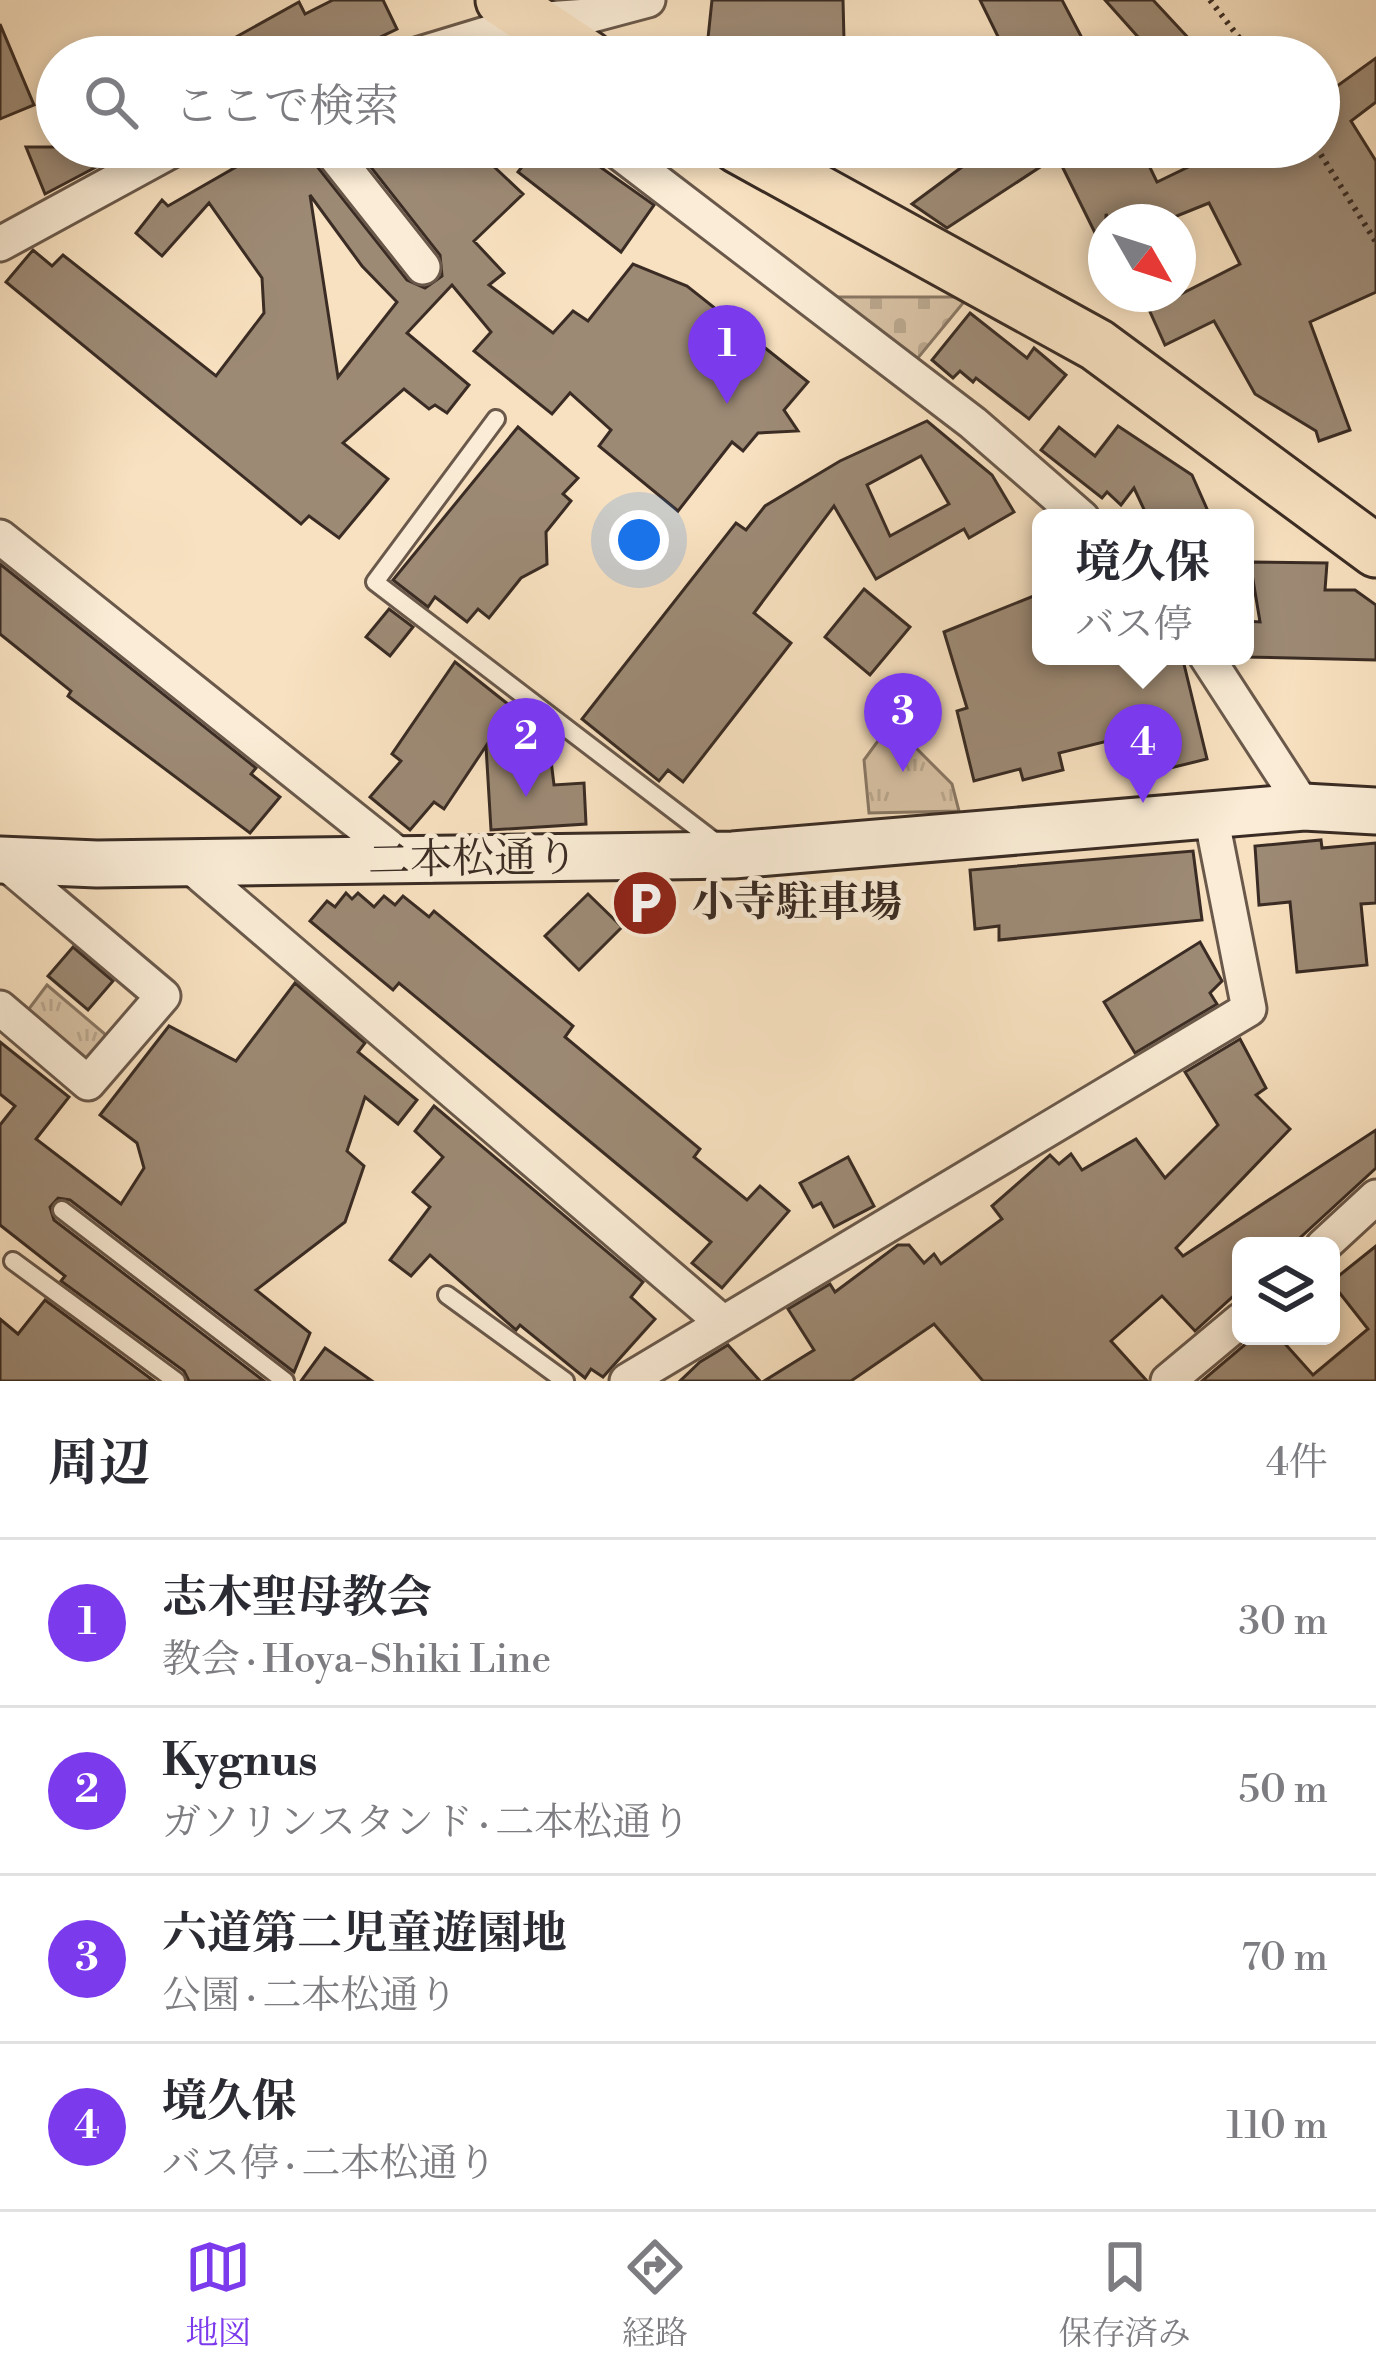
<!DOCTYPE html>
<html lang="ja">
<meta charset="utf-8">
<style>
body{margin:0;font-family:"Libre Bodoni","Noto Serif JP",serif;background:#f7f7f7;color:#2b2b33}
.controls{position:absolute;right:36px;bottom:36px;display:grid;overflow:hidden;border-radius:18px;box-shadow:0 6px 18px #0003}
.controls button{width:108px;height:108px;display:grid;place-items:center;padding:0;border:0;border-bottom:3px solid #e1e1e2;background:#fff;color:#2b2b33;font:60px sans-serif}
.compass{position:absolute;left:1088px;top:204px;width:108px;height:108px;border-radius:50%;background:#fff;box-shadow:0 6px 18px #0003;rotate:129deg}
.you{position:absolute;left:639px;top:540px;width:42px;height:42px;margin:-30px;border:9px solid #fff;border-radius:50%;background:#1a73e8;box-shadow:0 0 0 18px #1a73e833}
.badge{display:grid;place-items:center;width:78px;height:78px;border-radius:50%;background:#7c3aed;color:#fff;font-size:39px;font-weight:700}
.pin{position:absolute;translate:-50% -99px;filter:drop-shadow(0 3px 6px #0008)}
.pin::after{content:'';position:absolute;top:63px;width:42px;height:36px;background:inherit;clip-path:polygon(0 0,100% 0,50% 100%)}
.popup{position:absolute;left:1032px;top:509px;width:222px;height:156px;box-sizing:border-box;display:grid;place-content:center;border-radius:18px;background:#fff;filter:drop-shadow(0 3px 9px #0005);font-size:39px;white-space:nowrap;color:#7c7c81}
.popup b{font-size:45px;color:#2b2b33}
.popup::after{content:'';position:absolute;left:50%;top:100%;margin-left:-24px;border:24px solid transparent;border-top-color:#fff}
.list{margin:0;padding:0;list-style:none}
h2{display:flex;justify-content:space-between;align-items:center;height:156px;margin:0;padding:0 48px;font-size:51px}
h2 small{font-size:39px;font-weight:400;color:#7c7c81}
.list li{display:grid;grid-template-columns:78px 1fr auto;gap:36px;align-items:center;box-sizing:border-box;height:168px;padding:0 48px;border-top:3px solid #e1e1e2}
.list b{display:block;font-size:45px;white-space:nowrap}
.list p{margin:0;font-size:39px;white-space:nowrap;color:#7c7c81}
.list em{font-size:39px;font-style:normal;color:#7c7c81}
.icon{flex:none;width:66px;height:66px;fill:none;stroke:currentColor;stroke-width:2;stroke-linecap:round;stroke-linejoin:round}
.map{position:relative;flex:none;width:1376px;height:1381px;overflow:hidden}
.search{position:absolute;background:#fff;box-shadow:0 6px 18px #0003;left:36px;right:36px;top:36px;height:132px;display:flex;align-items:center;gap:30px;box-sizing:border-box;padding:0 42px;border-radius:66px;color:#7c7c81;font-size:45px}
.sheet{height:828px;background:#fff}
nav{display:flex;justify-content:space-around;align-items:center;box-sizing:border-box;height:168px;border-top:3px solid #e1e1e2;background:#fff;font-size:33px;color:#7c7c81}
nav a{display:grid;justify-items:center;gap:6px}
nav .on{color:#7c3aed}
.map>svg:first-child{display:block}
.cemetery{fill:url(#cemetery-stones);stroke:#897764;stroke-width:3}
.park{fill:url(#park-tufts);stroke:#897764;stroke-width:3}
.building{fill:#9d8a75;stroke:#3a2c24;stroke-width:3;fill-rule:evenodd}
.lines{fill:none;stroke-linecap:round;stroke-linejoin:round}
.lane-casing{stroke:#6a594b;stroke-width:22}
.street-casing{stroke:#6a594b;stroke-width:39}
.secondary-casing{stroke:#3a2c24;stroke-width:51}
.primary-casing{stroke:#3a2c24;stroke-width:57}
.path{stroke:#3a2c24;stroke-width:6;stroke-dasharray:3 6;stroke-linecap:butt}
.lane{stroke:#faecd6;stroke-width:16}
.street{stroke:#faecd6;stroke-width:33}
.secondary{stroke:#faecd6;stroke-width:45}
.primary{stroke:#f8e1c0;stroke-width:51}
.labels{text-anchor:middle;dominant-baseline:central;stroke-width:10;stroke-linejoin:round;paint-order:stroke}
.street-label{font-size:42px;fill:#3a2c24;stroke:#faecd6}
.poi-label{font-size:42px;font-weight:bold;fill:#3a2c24;stroke:#faecd6;text-anchor:start}
</style>
<div class="map">
<svg width="1376" height="1381" viewBox="0 0 1376 1381">
<defs>
<pattern id="cemetery-stones" width="16" height="16" patternUnits="userSpaceOnUse" patternTransform="scale(3)"><rect width="16" height="16" fill="#d8c2a5"/><path d="M2 7V4a2 2 0 0 1 4 0v3zM10 15v-3a2 2 0 0 1 4 0v3z" fill="#baa78e"/></pattern>
<pattern id="park-tufts" width="24" height="20" patternUnits="userSpaceOnUse" patternTransform="scale(3)"><rect width="24" height="20" fill="#d8c2a5"/><path d="M3 7l-1-3M5 7V3M7 7l1-3M15 17l-1-3M17 17v-4M19 17l1-3" fill="none" stroke="#baa78e"/></pattern>
</defs>
<rect width="100%" height="100%" fill="#f8e1c0"/>
<filter id="stains"><feTurbulence type="fractalNoise" baseFrequency=".00167" numOctaves="4"/><feColorMatrix values="0 0 0 0 .2 0 0 0 0 .09 0 0 0 0 .02 0 0 0 .5 -.17"/></filter>
<radialGradient id="worn" r=".72"><stop offset=".6" stop-color="#630" stop-opacity="0"/><stop offset="1" stop-color="#630" stop-opacity=".3"/></radialGradient>
<path class="cemetery" d="M833 297H968L913 364Z"/>
<g class="park">
<path d="M891 723 952 784 959 811 869 813 864 760Z"/>
<path d="M47 985 106 1035 84 1065 25 1014Z"/>
</g>
<g class="building">
<path d="M333 0H383L397 29 349 52 342 40 305 57H200L299 2 305 14Z"/>
<path d="M712 0H843L844 40 764 57H706Z"/>
<path d="M980 0H1062L1092 57H1008Z"/>
<path d="M1105 0H1153L1206 57H1156Z"/>
<path d="M0 24 34 105 0 119Z"/>
<path d="M1376 58V102L1351 121 1376 161V292L1310 322 1350 430 1319 441 1316 431 1255 394 1214 321 1165 345 1142 294H1181L1240 264 1209 203 1162 222H1110L1106 214V255L1057 156 947 228 912 204 966 164 956 147H1140L1157 182 1230 147H1319V99Z"/>
<path d="M26 147H134L45 194Z"/>
<path d="M271 147H307L312 160 407 280 425 288 442 276 440 255 355 147H473L523 194 474 241 504 273 489 285 553 333 573 311 588 321 633 264 687 286 808 382 784 410 798 431 758 433 743 451 732 442 678 511 599 446 611 430 570 393 552 414 474 351 491 332 452 285 407 333 469 385 447 413 435 405 429 409 404 389 343 443 388 479 339 538 309 516 301 524 6 282 33 250 52 266 63 255 216 376 264 313 262 278 209 203 162 256 136 233 162 200 168 206ZM310 195 362 266 397 302 338 377Z"/>
<path d="M537 147H572L654 205 621 252 518 172Z"/>
<path d="M970 313 1027 358 1034 348 1066 375 1029 419 976 378 973 382 960 371 953 378 932 360Z"/>
<path d="M927 421 992 475 1014 512 969 538 964 529 876 579 834 506 754 613 791 643 683 782 668 770 659 781 582 719 736 523 746 530 765 506 840 461ZM921 456 949 504 890 536 867 485Z"/>
<path d="M1118 426 1192 475 1211 518H1148L1134 488 1121 505 1107 492 1102 498 1041 450 1059 427 1095 456Z"/>
<path d="M518 427 578 478 563 494 571 501 546 532 547 564 521 578 489 618 478 609 467 622 435 597 428 607 393 580Z"/>
<path d="M1250 562 1327 563 1325 590H1355L1376 605V660L1245 657V621L1260 622Z"/>
<path d="M0 564 256 768 251 774 280 797 250 833 68 696 71 691 0 634Z"/>
<path d="M864 589 910 627 870 675 825 637Z"/>
<path d="M1041 593V656H1182L1207 759 1162 770 1152 730 1059 753 1063 770 1023 780 1020 769 974 781 957 711 967 708 944 632Z"/>
<path d="M389 609 413 627 390 656 366 637Z"/>
<path d="M455 662 548 736 554 785 584 783 586 824 491 830 486 746 444 809 434 802 410 830 370 797 401 761 392 754Z"/>
<path d="M1321 840 1322 848 1376 843V903L1361 904 1367 965 1297 972 1290 902 1259 905 1255 846Z"/>
<path d="M1193 851 1202 920 999 940V926L975 929 970 870Z"/>
<path d="M346 893 352 899 358 893 374 907 384 896 395 905 403 896 429 917 434 911 573 1026 565 1037 700 1149 694 1157 747 1200 760 1186 789 1211 722 1288 692 1263 711 1242 399 983 393 990 310 921 327 901 335 907Z"/>
<path d="M588 894 622 927 579 970 545 936Z"/>
<path d="M1200 942 1222 981 1210 993 1217 1004 1135 1053 1104 1002Z"/>
<path d="M73 947 113 981 88 1010 48 976Z"/>
<path d="M295 983 365 1043 358 1052 417 1100 398 1124 365 1097 347 1151 364 1166 345 1222 256 1290 310 1333 294 1372 70 1200 58 1198 50 1207 54 1220 264 1381H189L184 1371 61 1281 65 1276 0 1225V1125L15 1106 0 1094V1042L69 1097 36 1139 121 1204 144 1168 137 1143 100 1115 169 1026 236 1061Z"/>
<path d="M1240 1039 1266 1088 1256 1095 1290 1129 1176 1248 1183 1256 1376 1130V1168L1291 1246H1241V1289L1195 1331 1162 1296 1111 1341 1147 1381H983L934 1324 851 1381H764L814 1350 788 1309 830 1284 835 1292 898 1245H909L924 1263 934 1254 941 1264 1002 1219 992 1206 1050 1155 1059 1164 1071 1154 1082 1170 1136 1139 1165 1178 1218 1125 1185 1072Z"/>
<path d="M434 1106 643 1282 631 1297 655 1319 603 1377 591 1369 585 1378 520 1325 516 1330 430 1255 411 1276 390 1260 430 1207 413 1192 443 1157 415 1131Z"/>
<path d="M848 1157 874 1206 834 1227 821 1203 813 1207 800 1183Z"/>
<path d="M1376 1246V1381H1202L1255 1336H1278L1313 1375 1368 1329 1331 1282Z"/>
<path d="M45 1300 154 1381H0V1319L18 1334Z"/>
<path d="M728 1345 760 1381H680L700 1362Z"/>
<path d="M325 1348 372 1381H301Z"/>
</g>
<g class="lines">
<defs>
<g id="lane">
<path d="M496 419 375 582 718 844"/>
<path d="M62 1210 285 1381"/>
<path d="M13 1261 176 1381"/>
<path d="M447 1295 565 1381"/>
</g>
<g id="street">
<path d="M410 57 532 20 588 16 648 0"/>
<path d="M328 147 423 267"/>
<path d="M612 147 973 423 1082 518"/>
<path d="M0 244 178 147"/>
<path d="M0 537 406 861"/>
<path d="M1206 656 1304 807"/>
<path d="M188 864 722 1322"/>
<path d="M0 1008 88 1083 163 996 2 860"/>
<path d="M1323 1246 1376 1197"/>
<path d="M627 1381 1249 1009 1211 816"/>
<path d="M1168 1381 1241 1320"/>
</g>
<path id="secondary" d="M0 860 97 864 733 855 1304 807 1376 811"/>
<g id="primary">
<path d="M502 0 588 57"/>
<path d="M738 147 1097 345 1376 551"/>
</g>
</defs>
<use href="#lane" class="lane-casing"/>
<use href="#street" class="street-casing"/>
<use href="#secondary" class="secondary-casing"/>
<use href="#primary" class="primary-casing"/>
<g class="path">
<path d="M1210 0 1254 57"/>
<path d="M1316 147 1376 242"/>
</g>
<use href="#lane" class="lane"/>
<use href="#street" class="street"/>
<use href="#secondary" class="secondary"/>
<use href="#primary" class="primary"/>
</g>
<defs>
<symbol id="parking-disc" viewBox="-11 -11 22 22"><circle r="9.5" fill="#8f2418" stroke="#faecd6"/><path d="M-3.5-5.5H1a3.5 3.5 0 0 1 0 7H-1V5.5H-3.5ZM-1-3.4V-.6H.8a1.4 1.4 0 0 0 0-2.8Z" fill="#fff"/></symbol>
</defs>
<g fill-rule="evenodd">
<use href="#parking-disc" x="607" y="865" width="76" height="76"/>
</g>
<g class="labels">
<g class="street-label">
<text transform="translate(473 860) rotate(-1)">二本松通り</text>
</g>
<g class="poi-label">
<text x="692" y="903">小寺駐車場</text>
</g>
</g>
<rect width="100%" height="100%" filter="url(#stains)"/>
<rect width="100%" height="100%" fill="url(#worn)"/>
</svg>
<div class="controls">
<button><svg class="icon" aria-label="layers" viewBox="0 0 24 24"><path d="M12 4l9 5-9 5-9-5zM3 14l9 5 9-5"/></svg></button>
</div>
<svg class="compass" viewBox="-18 -18 36 36"><path d="M0-13l5 13h-10z" fill="#e53935"/><path d="M0 13l5-13h-10z" fill="#7c7c81"/></svg>
<div class="you"></div>
<div class="pin badge" style="left:727px;top:404px">1</div>
<div class="pin badge" style="left:526px;top:797px">2</div>
<div class="pin badge" style="left:903px;top:772px">3</div>
<div class="pin badge" style="left:1143px;top:803px">4</div>
<div class="popup"><b>境久保</b>バス停</div>
<div class="search"><svg class="icon" aria-label="search" viewBox="0 0 24 24"><circle cx="10" cy="10" r="6"/><path d="M15 15l6 6"/></svg>ここで検索</div>
</div>
<section class="sheet">
<h2>周辺<small>4件</small></h2>
<ul class="list">
<li><span class="badge">1</span><div><b>志木聖母教会</b><p>教会 · Hoya-Shiki Line</p></div><em>30 m</em></li>
<li><span class="badge">2</span><div><b>Kygnus</b><p>ガソリンスタンド · 二本松通り</p></div><em>50 m</em></li>
<li><span class="badge">3</span><div><b>六道第二児童遊園地</b><p>公園 · 二本松通り</p></div><em>70 m</em></li>
<li><span class="badge">4</span><div><b>境久保</b><p>バス停 · 二本松通り</p></div><em>110 m</em></li>
</ul>
</section>
<nav>
<a class="on"><svg class="icon" aria-label="map" viewBox="0 0 24 24"><path d="M3 6l6-2 6 2 6-2v14l-6 2-6-2-6 2zM9 4v14M15 6v14"/></svg>地図</a>
<a><svg class="icon" aria-label="directions" viewBox="0 0 24 24"><path d="M12 3l9 9-9 9-9-9zM9 14v-3h6M13 9l2 2-2 2"/></svg>経路</a>
<a><svg class="icon" aria-label="saved" viewBox="0 0 24 24"><path d="M7 4h10v16l-5-4-5 4z"/></svg>保存済み</a>
</nav>
